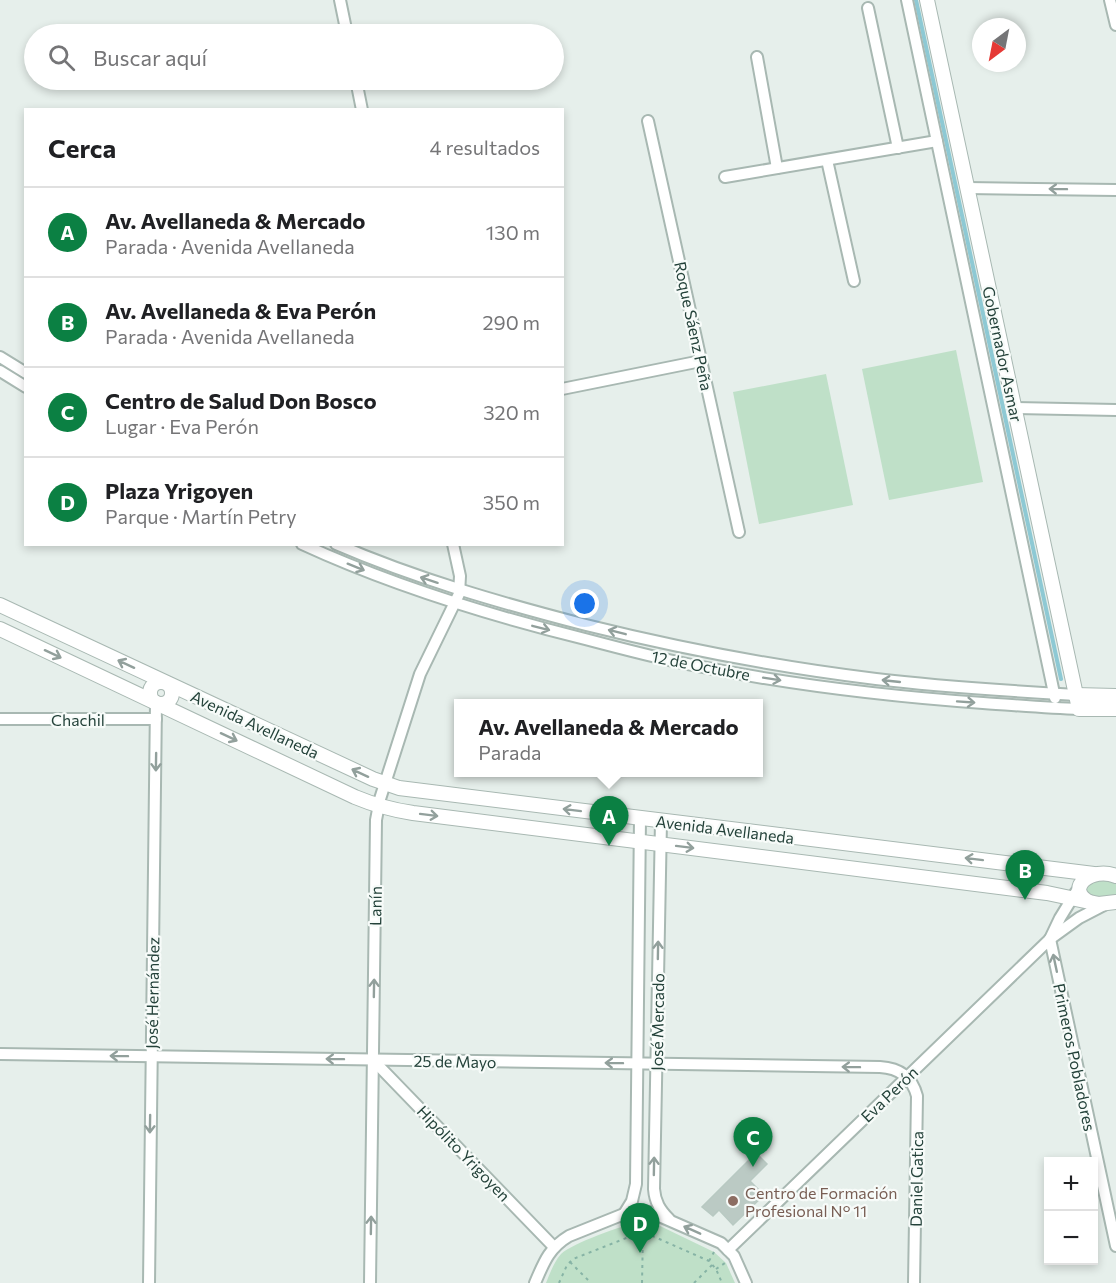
<!DOCTYPE html>
<html lang="es">
<meta charset="utf-8">
<style>
body{margin:0;font-family:Commissioner,sans-serif;background:#f6f6f6;color:#202124}
.controls{position:absolute;right:18px;bottom:18px;display:grid;overflow:hidden;border-radius:0px;box-shadow:0 3px 9px #0003}
.controls button{width:54px;height:54px;display:grid;place-items:center;padding:0;border:0;border-bottom:2px solid #e0e0e0;background:#fff;color:#202124;font:30px sans-serif}
.compass{position:absolute;left:972px;top:18px;width:54px;height:54px;border-radius:50%;background:#fff;box-shadow:0 3px 9px #0003;rotate:212deg}
.you{position:absolute;left:585px;top:604px;width:21px;height:21px;margin:-15px;border:4px solid #fff;border-radius:50%;background:#1a73e8;box-shadow:0 0 0 9px #1a73e833}
.badge{display:grid;place-items:center;width:39px;height:39px;border-radius:50%;background:#0b8043;color:#fff;font-size:20px;font-weight:700}
.pin{position:absolute;translate:-50% -50px;filter:drop-shadow(0 2px 3px #0008)}
.pin::after{content:'';position:absolute;top:32px;width:21px;height:18px;background:inherit;clip-path:polygon(0 0,100% 0,50% 100%)}
.popup{position:absolute;left:454px;top:699px;width:309px;height:78px;box-sizing:border-box;display:grid;place-content:center;border-radius:0px;background:#fff;filter:drop-shadow(0 2px 4px #0005);font-size:20px;white-space:nowrap;color:#757577}
.popup b{font-size:22px;color:#202124}
.popup::after{content:'';position:absolute;left:50%;top:100%;margin-left:-12px;border:12px solid transparent;border-top-color:#fff}
.list{margin:0;padding:0;list-style:none}
h2{display:flex;justify-content:space-between;align-items:center;height:78px;margin:0;padding:0 24px;font-size:26px}
h2 small{font-size:20px;font-weight:400;color:#757577}
.list li{display:grid;grid-template-columns:39px 1fr auto;gap:18px;align-items:center;box-sizing:border-box;height:90px;padding:0 24px;border-top:2px solid #e0e0e0}
.list b{display:block;font-size:22px;white-space:nowrap}
.list p{margin:0;font-size:20px;white-space:nowrap;color:#757577}
.list em{font-size:20px;font-style:normal;color:#757577}
.icon{flex:none;width:33px;height:33px;fill:none;stroke:currentColor;stroke-width:2;stroke-linecap:round;stroke-linejoin:round}
.map{position:relative;flex:none;width:1116px;height:1283px;overflow:hidden}
.search{position:absolute;background:#fff;box-shadow:0 3px 9px #0003;left:24px;top:24px;width:540px;height:66px;display:flex;align-items:center;gap:15px;box-sizing:border-box;padding:0 21px;border-radius:33px;color:#757577;font-size:22px}
.panel{position:absolute;background:#fff;box-shadow:0 3px 9px #0003;left:24px;top:108px;width:540px;height:438px;border-radius:0px}
.map>svg:first-child{display:block}
.green{fill:#bfe0c8}
.lines{fill:none;stroke-linecap:round;stroke-linejoin:round}
.stream{stroke:#8ec9d4;stroke-width:4}
.building{fill:#bbcac4;stroke:#b8c9c2;stroke-width:1.5}
.minor-casing{stroke:#a8b8b2;stroke-width:14}
.tertiary-casing{stroke:#a8b8b2;stroke-width:16}
.path{stroke:#86b3a5;stroke-width:2;stroke-dasharray:3 4.5;stroke-linecap:butt}
.minor{stroke:#fff;stroke-width:10}
.tertiary{stroke:#fff;stroke-width:14}
.oneway{stroke:#92a09c}
.education-dot{fill:#8d6e63;stroke:#f7fbf9;stroke-width:2}
.labels{text-anchor:middle;dominant-baseline:central;stroke-width:4.5;stroke-linejoin:round;paint-order:stroke}
.street-label{font-size:16px;fill:#24423a;stroke:#f7fbf9}
.education-label{font-size:16px;fill:#785e54;stroke:#f7fbf9;text-anchor:start}
</style>
<div class="map">
<svg width="1116" height="1283" viewBox="0 0 1116 1283">
<rect width="100%" height="100%" fill="#e6efeb"/>
<g class="green">
<path d="M956 350 983 482 889 500 862 369Z"/>
<path d="M826 374 853 505 759 524 733 392Z"/>
<path d="M1094 879 1116 881V897L1090 899 1086 890 1088 885Z"/>
<path d="M640 1222H651L658 1225 714 1252 726 1263 735 1283H546C550 1273 554 1262 561 1254 573 1243 623 1225 640 1222Z"/>
</g>
<g class="lines">
<path class="stream" d="M916 0 1061 679"/>
</g>
<path class="building" d="M756 1153 767 1164 750 1181 764 1195 733 1225 719 1210 713 1216 702 1207Z"/>
<g class="lines">
<defs>
<g id="minor">
<path d="M340 0 347 34"/>
<path d="M907 0 1055 698"/>
<path d="M1110 0 1116 25"/>
<path d="M868 8 898 148"/>
<path d="M757 57 777 168"/>
<path d="M356 80 362 110"/>
<path d="M648 121 739 532"/>
<path d="M827 160 854 281"/>
<path d="M725 177 937 141"/>
<path d="M967 188 1116 190"/>
<path d="M0 357 26 373"/>
<path d="M0 371 26 387"/>
<path d="M562 389 701 361"/>
<path d="M1014 408 1116 410"/>
<path d="M302 544C393 586 488 615 585 639 619 648 653 657 687 664 785 684 884 696 983 703 1015 705 1047 708 1079 709"/>
<path d="M336 544C417 579 501 603 586 625 683 649 777 667 876 679 942 687 1009 691 1075 695"/>
<path d="M0 719H156"/>
<path d="M661 821 654 1189C655 1202 660 1210 669 1219"/>
<path d="M1050 939 1116 1246"/>
<path d="M1050 939 1060 918 1076 892"/>
<path d="M0 1054 880 1067C899 1068 912 1077 917 1096L914 1283"/>
<path d="M373 1060 554 1247"/>
<path d="M624 1214 632 1201 636 1184 640 818"/>
<path d="M728 1250 1050 939 1079 918 1104 905"/>
<path d="M149 1283 156 703"/>
<path d="M370 1283 376 820 380 799 420 674 459 594 460 576 453 544"/>
<path d="M535 1283C544 1262 549 1248 569 1236L624 1214 633 1211 650 1212 721 1243 734 1256 746 1283"/>
</g>
<g id="tertiary">
<path d="M927 0 1079 709H1116"/>
<path d="M0 605 373 779 399 788 1094 874"/>
<path d="M0 629 355 797C374 805 393 810 413 813L1047 893 1099 904 1116 902"/>
<circle cx="161" cy="693" r="11"/>
<path d="M1075 695 1116 696"/>
<path d="M1089 902C1064 888 1092 866 1116 876"/>
</g>
</defs>
<use href="#minor" class="minor-casing"/>
<use href="#tertiary" class="tertiary-casing"/>
<g class="path">
<path d="M635 1223 639 1233"/>
<path d="M709 1261 714 1252"/>
<path d="M570 1262 591 1283"/>
<path d="M716 1269 725 1263"/>
<path d="M559 1283 567 1265 573 1259 639 1233 648 1234 709 1261 716 1269 722 1283"/>
<path d="M642 1283 643 1233"/>
<path d="M694 1283 712 1265"/>
</g>
<use href="#minor" class="minor"/>
<use href="#tertiary" class="tertiary"/>
</g>
<defs><path id="oneway-shaft" d="M-6 0H5M1.5-3L5.5 0L1.5 3" fill="none" stroke-width="1.6" stroke-linecap="round" stroke-linejoin="round" transform="scale(1.5)"/></defs>
<g class="oneway">
<use href="#oneway-shaft" transform="translate(1058 189) rotate(-179)"/>
<use href="#oneway-shaft" transform="translate(356 567) rotate(22)"/>
<use href="#oneway-shaft" transform="translate(429 580) rotate(-162)"/>
<use href="#oneway-shaft" transform="translate(541 628) rotate(14)"/>
<use href="#oneway-shaft" transform="translate(617 632) rotate(-166)"/>
<use href="#oneway-shaft" transform="translate(53 654) rotate(25)"/>
<use href="#oneway-shaft" transform="translate(126 664) rotate(-155)"/>
<use href="#oneway-shaft" transform="translate(772 679) rotate(9)"/>
<use href="#oneway-shaft" transform="translate(891 681) rotate(-174)"/>
<use href="#oneway-shaft" transform="translate(966 702) rotate(4)"/>
<use href="#oneway-shaft" transform="translate(229 737) rotate(25)"/>
<use href="#oneway-shaft" transform="translate(156 762) rotate(91)"/>
<use href="#oneway-shaft" transform="translate(360 773) rotate(-155)"/>
<use href="#oneway-shaft" transform="translate(572 810) rotate(-173)"/>
<use href="#oneway-shaft" transform="translate(429 815) rotate(7)"/>
<use href="#oneway-shaft" transform="translate(685 847) rotate(7)"/>
<use href="#oneway-shaft" transform="translate(974 859) rotate(-173)"/>
<use href="#oneway-shaft" transform="translate(658 950) rotate(-89)"/>
<use href="#oneway-shaft" transform="translate(1055 963) rotate(-102)"/>
<use href="#oneway-shaft" transform="translate(374 988) rotate(-89)"/>
<use href="#oneway-shaft" transform="translate(119 1056) rotate(-179)"/>
<use href="#oneway-shaft" transform="translate(335 1059) rotate(-179)"/>
<use href="#oneway-shaft" transform="translate(614 1063) rotate(-179)"/>
<use href="#oneway-shaft" transform="translate(851 1067) rotate(-179)"/>
<use href="#oneway-shaft" transform="translate(150 1124) rotate(91)"/>
<use href="#oneway-shaft" transform="translate(654 1166) rotate(-89)"/>
<use href="#oneway-shaft" transform="translate(371 1225) rotate(-89)"/>
<use href="#oneway-shaft" transform="translate(692 1230) rotate(-156)"/>
</g>
<circle class="education-dot" cx="733" cy="1201" r="6"/>
<g class="labels">
<g class="street-label">
<text transform="translate(694 326) rotate(78)">Roque Sáenz Peña</text>
<text transform="translate(1003 354) rotate(78)">Gobernador Asmar</text>
<text transform="translate(701 665) rotate(11)">12 de Octubre</text>
<text x="78" y="719">Chachil</text>
<text transform="translate(255 724) rotate(25)">Avenida Avellaneda</text>
<text transform="translate(725 829) rotate(7)">Avenida Avellaneda</text>
<text transform="translate(375 906) rotate(-89)">Lanín</text>
<text transform="translate(152 993) rotate(-89)">José Hernández</text>
<text transform="translate(657 1022) rotate(-89)">José Mercado</text>
<text transform="translate(1075 1057) rotate(78)">Primeros Pobladores</text>
<text transform="translate(455 1061) rotate(1)">25 de Mayo</text>
<text transform="translate(889 1094) rotate(-44)">Eva Perón</text>
<text transform="translate(464 1153) rotate(46)">Hipólito Yrigoyen</text>
<text transform="translate(916 1179) rotate(-89)">Daniel Gatica</text>
</g>
<g class="education-label">
<text x="745" y="1192">Centro de Formación<tspan x="745" dy="18">Profesional N° 11</tspan></text>
</g>
</g>
</svg>
<div class="controls">
<button>+</button>
<button>−</button>
</div>
<svg class="compass" viewBox="-18 -18 36 36"><path d="M0-13l5 13h-10z" fill="#e53935"/><path d="M0 13l5-13h-10z" fill="#757577"/></svg>
<div class="you"></div>
<div class="pin badge" style="left:609px;top:846px">A</div>
<div class="popup"><b>Av. Avellaneda &amp; Mercado</b>Parada</div>
<div class="pin badge" style="left:1025px;top:900px">B</div>
<div class="pin badge" style="left:753px;top:1167px">C</div>
<div class="pin badge" style="left:640px;top:1253px">D</div>
<div class="search"><svg class="icon" aria-label="search" viewBox="0 0 24 24"><circle cx="10" cy="10" r="6"/><path d="M15 15l6 6"/></svg>Buscar aquí</div>
<section class="panel">
<h2>Cerca<small>4 resultados</small></h2>
<ul class="list">
<li><span class="badge">A</span><div><b>Av. Avellaneda &amp; Mercado</b><p>Parada · Avenida Avellaneda</p></div><em>130 m</em></li>
<li><span class="badge">B</span><div><b>Av. Avellaneda &amp; Eva Perón</b><p>Parada · Avenida Avellaneda</p></div><em>290 m</em></li>
<li><span class="badge">C</span><div><b>Centro de Salud Don Bosco</b><p>Lugar · Eva Perón</p></div><em>320 m</em></li>
<li><span class="badge">D</span><div><b>Plaza Yrigoyen</b><p>Parque · Martín Petry</p></div><em>350 m</em></li>
</ul>
</section>
</div>
